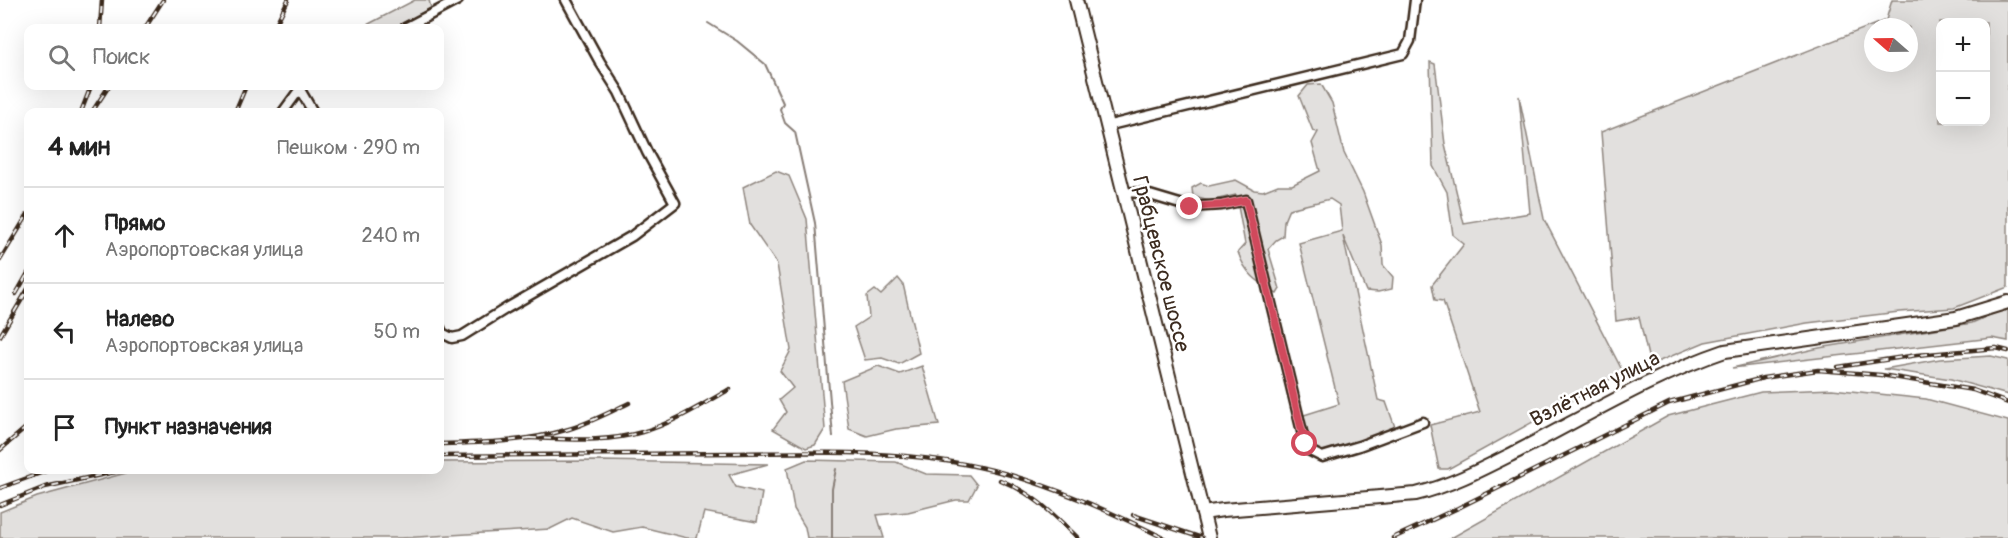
<!DOCTYPE html>
<html lang="ru">
<meta charset="utf-8">
<style>
body{margin:0;font-family:Pangolin,sans-serif;background:#f6f6f6;color:#222}
.controls{position:absolute;right:18px;top:18px;display:grid;overflow:hidden;border-radius:12px;box-shadow:0 6px 24px #0002}
.controls button{width:54px;height:54px;display:grid;place-items:center;padding:0;border:0;border-bottom:2px solid #e0e0e0;background:#fff;color:#222;font:30px sans-serif}
.compass{position:absolute;left:1864px;top:18px;width:54px;height:54px;border-radius:50%;background:#fff;box-shadow:0 6px 24px #0002;rotate:290deg}
.stop{position:absolute;width:18px;height:18px;margin:-14px;border:4px solid #d1495b;border-radius:50%;background:#fff}
.stop.end{background:#d1495b;border-color:#fff;box-shadow:0 2px 6px #0008}
.list{margin:0;padding:0;list-style:none}
h2{display:flex;justify-content:space-between;align-items:center;height:78px;margin:0;padding:0 24px;font-size:26px}
h2 small{font-size:20px;font-weight:400;color:#767676}
.list li{display:grid;grid-template-columns:39px 1fr auto;gap:18px;align-items:center;box-sizing:border-box;height:96px;padding:0 24px;border-top:2px solid #e0e0e0}
.list b{display:block;font-size:22px;white-space:nowrap}
.list p{margin:0;font-size:20px;white-space:nowrap;color:#767676}
.list em{font-size:20px;font-style:normal;color:#767676}
.icon{flex:none;width:33px;height:33px;fill:none;stroke:currentColor;stroke-width:2;stroke-linecap:round;stroke-linejoin:round}
.map{position:relative;flex:none;width:2008px;height:538px;overflow:hidden}
.search{position:absolute;background:#fff;box-shadow:0 6px 24px #0002;left:24px;top:24px;width:420px;height:66px;display:flex;align-items:center;gap:15px;box-sizing:border-box;padding:0 21px;border-radius:12px;color:#767676;font-size:22px}
.panel{position:absolute;background:#fff;box-shadow:0 6px 24px #0002;left:24px;top:108px;width:420px;height:366px;border-radius:12px}
.map>svg:first-child{display:block}
.green{fill:#e2e0de;stroke:#8e857e;stroke-width:1.5;fill-rule:evenodd}
.lines{fill:none;stroke-linecap:round;stroke-linejoin:round}
.stream{stroke:#887e77;stroke-width:2}
.street-casing{stroke:#3b2a1e;stroke-width:13}
.secondary-casing{stroke:#3b2a1e;stroke-width:16}
.street{stroke:#fff;stroke-width:8}
.secondary{stroke:#fff;stroke-width:12}
.rail-casing{stroke:#3b2a1e;stroke-width:4.5}
.rail{stroke:#fff;stroke-width:2;stroke-dasharray:7;stroke-linecap:butt}
.route{stroke:#d1495b;stroke-width:8}
.labels{text-anchor:middle;dominant-baseline:central;stroke-width:5;stroke-linejoin:round;paint-order:stroke}
.street-label{font-size:21px;fill:#3b2a1e;stroke:#fff}
</style>
<div class="map">
<svg width="2008" height="538" viewBox="0 0 2008 538">
<rect width="100%" height="100%" fill="#fff"/>
<filter id="ink" filterUnits="userSpaceOnUse"><feTurbulence type="fractalNoise" baseFrequency=".0167" numOctaves="2"/><feDisplacementMap in="SourceGraphic" scale="12" xChannelSelector="R" yChannelSelector="G"/><feConvolveMatrix kernelMatrix="1 2 1 2 8 2 1 2 1" color-interpolation-filters="sRGB"/></filter>
<g filter="url(#ink)">
<g class="green">
<path d="M415 0H429L431 8 394 28H361Z"/>
<path d="M1892 0H2008V287L1954 308 1899 312 1807 323 1705 342 1650 365 1639 317 1616 321 1601 132 1886 20ZM1940 22H1986V122H1940ZM1873 27H1909V63H1873Z"/>
<path d="M1430 62 1435 64 1445 144 1464 224 1530 213 1519 96 1544 219 1623 372 1448 469H1439L1430 425 1480 412 1443 301 1435 300 1432 285 1464 244 1453 235 1447 192 1433 166Z"/>
<path d="M1321 84 1332 103 1344 153 1363 192 1382 245 1383 265 1393 277 1392 289 1378 292 1366 291 1343 236 1378 400 1386 402 1395 427 1392 431C1378 436 1328 457 1316 449 1307 443 1306 425 1304 415L1339 404 1299 243 1342 231 1339 205 1330 199 1289 209 1284 221 1283 236 1276 240 1268 249 1280 289 1277 294C1258 282 1245 274 1238 252L1245 244 1236 195 1210 201 1193 197 1192 188 1201 183 1209 186 1236 180 1254 190 1263 191 1278 185H1292L1320 171 1312 143 1318 132 1313 131 1299 96 1308 85Z"/>
<path d="M776 171 789 176 807 219 825 429 815 445 806 448 773 429 786 412 779 400 793 388 780 371 791 350 777 264 750 225 743 187Z"/>
<path d="M898 278 903 284 919 353 899 364 882 358 865 360 854 327 869 317 867 296 875 290 881 295Z"/>
<path d="M2008 307V341L1992 338 1732 368 1819 348 1972 323Z"/>
<path d="M1991 356 2008 360V395L1951 379 1884 369 1940 359Z"/>
<path d="M878 366 900 374 922 366 939 425 896 429 867 436 849 429 842 381Z"/>
<path d="M1832 389 1926 399 2008 421V538H1451L1668 416 1761 392Z"/>
<path d="M806 460 896 462 926 474 969 475 977 485 969 500H956L908 512 877 515 884 538H807L805 527 794 509 787 468Z"/>
<path d="M602 461 768 464 729 475 736 487 762 493 757 522 704 512 697 538H687L642 527 613 532 572 518 550 529 401 538H0V512L37 497 126 473 179 470H440V462Z"/>
</g>
<g class="lines">
<g class="stream">
<path d="M708 23 737 41 765 64 783 103 780 109 785 123 795 132 815 223 833 437"/>
<path d="M832 538V489L836 469"/>
</g>
<defs>
<g id="street">
<path d="M405 28 458 0"/>
<path d="M299 88 313 112"/>
<path d="M283 112 302 86"/>
<path d="M1106 126 1403 54 1410 41 1415 0"/>
<path d="M1123 192 1143 193 1190 207 1222 205 1246 200 1305 444 1310 451 1322 457 1359 446 1423 422"/>
<path d="M440 328 442 333 452 338 462 336 507 308 632 236 675 203 647 152 619 92 600 62 566 0"/>
</g>
<g id="secondary">
<path d="M1076 0 1209 538"/>
<path d="M1203 513 1223 510 1416 494C1453 485 1486 467 1520 450 1588 415 1654 375 1725 351L1956 318 2008 302"/>
</g>
</defs>
<use href="#street" class="street-casing"/>
<use href="#secondary" class="secondary-casing"/>
<use href="#street" class="street"/>
<use href="#secondary" class="secondary"/>
<defs>
<g id="rail">
<path d="M100 28 102 0"/>
<path d="M145 28 163 0"/>
<path d="M274 28 288 0"/>
<path d="M81 112 91 86"/>
<path d="M92 112 109 86"/>
<path d="M235 112 246 86"/>
<path d="M0 260 28 214"/>
<path d="M16 294 28 273"/>
<path d="M0 336 28 289"/>
<path d="M1838 367 1917 355 1996 348 2008 351"/>
<path d="M530 438C567 439 606 443 642 432 673 423 702 405 730 389"/>
<path d="M440 444C483 443 527 442 569 429 589 423 610 412 629 403"/>
<path d="M0 450 28 426"/>
<path d="M440 456C536 455 633 454 730 453 817 452 907 449 992 470 1052 485 1109 511 1164 538"/>
<path d="M1000 480C1033 493 1053 514 1078 538"/>
<path d="M0 488 49 470"/>
<path d="M0 505 45 487 124 470"/>
<path d="M1133 515 1202 538"/>
<path d="M1393 538 1458 508 1669 403 1763 378 1818 370 1881 375 1973 390 2008 403"/>
</g>
</defs>
<use href="#rail" class="rail-casing"/>
<use href="#rail" class="rail"/>
</g>
</g>
<g class="lines" filter="url(#ink)">
<path class="route" d="M1190 207 1222 205 1246 200 1305 444"/>
</g>
<g class="labels">
<g class="street-label">
<text transform="translate(1161 264) rotate(76)">Грабцевское шоссе</text>
<text transform="translate(1595 389) rotate(-27)">Взлётная улица</text>
</g>
</g>
</svg>
<div class="controls">
<button>+</button>
<button>−</button>
</div>
<svg class="compass" viewBox="-18 -18 36 36"><path d="M0-13l5 13h-10z" fill="#e53935"/><path d="M0 13l5-13h-10z" fill="#767676"/></svg>
<div class="stop" style="left:1305px;top:444px"></div>
<div class="stop end" style="left:1190px;top:207px"></div>
<div class="search"><svg class="icon" aria-label="search" viewBox="0 0 24 24"><circle cx="10" cy="10" r="6"/><path d="M15 15l6 6"/></svg>Поиск</div>
<section class="panel">
<h2>4 мин<small>Пешком · 290 m</small></h2>
<ul class="list">
<li><svg class="icon" aria-label="ahead" viewBox="0 0 24 24"><path d="M12 20V5M6 11l6-6 6 6"/></svg><div><b>Прямо</b><p>Аэропортовская улица</p></div><em>240 m</em></li>
<li><svg class="icon" aria-label="left" viewBox="0 0 24 24"><path d="M17 20v-9H6M10 6l-5 5 5 5"/></svg><div><b>Налево</b><p>Аэропортовская улица</p></div><em>50 m</em></li>
<li><svg class="icon" aria-label="arrive" viewBox="0 0 24 24"><path d="M6 21V4h12l-3 4 3 4H6"/></svg><div><b>Пункт назначения</b></div></li>
</ul>
</section>
</div>
